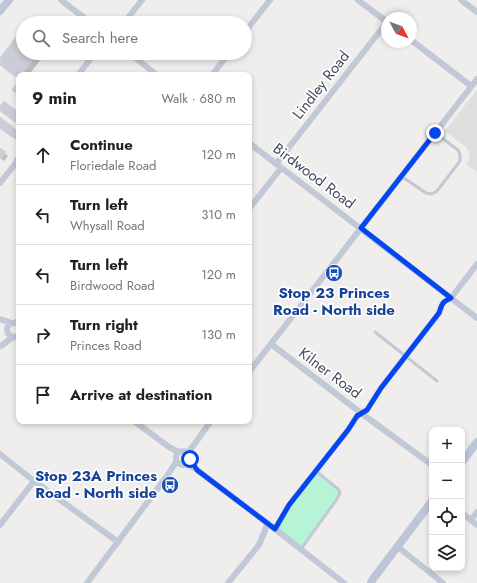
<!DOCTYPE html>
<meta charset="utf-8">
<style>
body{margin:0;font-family:Jost,sans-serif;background:#f6f6f6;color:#222}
.controls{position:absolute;right:12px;bottom:12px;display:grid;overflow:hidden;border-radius:8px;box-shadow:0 2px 6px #0003}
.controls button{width:36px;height:36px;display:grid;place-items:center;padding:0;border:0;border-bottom:1px solid #e0e0e0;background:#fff;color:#222;font:20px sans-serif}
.compass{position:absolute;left:381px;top:12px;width:36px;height:36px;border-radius:50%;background:#fff;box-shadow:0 2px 6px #0003;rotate:131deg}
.stop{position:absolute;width:12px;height:12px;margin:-9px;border:3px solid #0646f0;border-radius:50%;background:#fff}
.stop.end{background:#0646f0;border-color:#fff;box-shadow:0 1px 4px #0008}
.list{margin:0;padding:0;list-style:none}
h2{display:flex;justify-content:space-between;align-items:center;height:52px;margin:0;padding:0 16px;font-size:17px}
h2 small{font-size:13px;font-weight:400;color:#767676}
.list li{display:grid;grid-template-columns:26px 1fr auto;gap:12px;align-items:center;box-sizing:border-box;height:60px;padding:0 16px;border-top:1px solid #e0e0e0}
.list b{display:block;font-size:15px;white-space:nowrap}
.list p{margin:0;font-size:13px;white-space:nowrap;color:#767676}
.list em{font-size:13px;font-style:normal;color:#767676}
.icon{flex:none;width:22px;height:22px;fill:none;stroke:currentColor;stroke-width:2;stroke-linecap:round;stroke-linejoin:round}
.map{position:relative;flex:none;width:477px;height:583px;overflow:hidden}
.search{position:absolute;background:#fff;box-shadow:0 2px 6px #0003;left:16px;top:16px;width:236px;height:44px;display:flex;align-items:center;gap:10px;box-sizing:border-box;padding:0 14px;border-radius:22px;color:#767676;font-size:15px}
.panel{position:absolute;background:#fff;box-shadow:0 2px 6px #0003;left:16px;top:72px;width:236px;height:352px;border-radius:8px}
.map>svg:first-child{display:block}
.education{fill:#e1dedf}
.green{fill:#b6f3d7}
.shadow{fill:#0003}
.building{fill:#cbcdd6;stroke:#d0d1da}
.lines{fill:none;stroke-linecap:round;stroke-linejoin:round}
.lane{stroke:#c2c9d6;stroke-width:3}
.street{stroke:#c2c9d6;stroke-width:6}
.secondary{stroke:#bdc6d9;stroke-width:8}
.route{stroke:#0646f0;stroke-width:5}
.labels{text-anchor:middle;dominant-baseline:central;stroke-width:3.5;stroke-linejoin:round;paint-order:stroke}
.street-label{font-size:15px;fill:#434c5c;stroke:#fff}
.transit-label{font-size:15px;font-weight:bold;fill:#164399;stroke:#fff}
</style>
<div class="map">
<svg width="477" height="583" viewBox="0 0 477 583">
<rect width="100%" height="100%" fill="#f0eded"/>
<path class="education" d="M477 90V172L467 165 470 155 467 148 445 131Z"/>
<path class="green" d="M316 471 338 489 340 493 301 549 275 529Z"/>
<g class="shadow">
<path d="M23 38V53H42L44 55 29 75H19V79L0 64V60Z"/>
<path d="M0 119 19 133V137L17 140 0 128Z"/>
<path d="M0 149 8 156 4 161 0 158Z"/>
</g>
<g class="building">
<path d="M19 33 23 36V53H38L21 75H19L18 79 0 65V58Z"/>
<path d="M18 82 19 83V95L12 90Z"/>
<path d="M4 101 19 113V125L0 111V106Z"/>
<path d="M0 117 18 131 13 138 0 128Z"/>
<path d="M0 148 6 152 1 159 0 158Z"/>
</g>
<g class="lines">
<g class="lane">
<path d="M401 176 426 193 432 194 437 191 460 161V155L458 150 435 133"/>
<path d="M375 332 437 381"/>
<path d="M301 549 337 499 340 493 338 489 316 471"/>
</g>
<g class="street">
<path d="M61 0 91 23"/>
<path d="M358 0 387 22"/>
<path d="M461 0 477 12"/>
<path d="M124 23 142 0"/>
<path d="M245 32 270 0"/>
<path d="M411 40 471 86"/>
<path d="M129 53 157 75"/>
<path d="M78 75 95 53"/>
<path d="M212 75 229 53"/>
<path d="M249 143 477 318"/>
<path d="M276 164 387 22"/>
<path d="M0 183 15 164 19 157"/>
<path d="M249 209 281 168"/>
<path d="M0 319 12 323"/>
<path d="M19 320 15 323 9 324 7 329C7 334 10 337 16 337L19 334"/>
<path d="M271 344 361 413 432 465"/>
<path d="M1 346 13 337"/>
<path d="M249 372 477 79"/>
<path d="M134 421 169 447 179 452"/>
<circle cx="183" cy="458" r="7"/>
<path d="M188 453 211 421"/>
<path d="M0 454 34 481 118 542"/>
<path d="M187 464 197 470 275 529 344 583"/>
<path d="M462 513 477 525"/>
<path d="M471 520 477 512"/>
<path d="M0 525 34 481"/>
<path d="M275 529 289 505 348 430 357 416 367 410 381 388 439 313C442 304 442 302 451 298L477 264"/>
<path d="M398 547 443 583"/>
<path d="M87 583 167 476 176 462"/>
<path d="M228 583 259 545 268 523"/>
</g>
<g class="secondary">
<path d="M0 11 9 0"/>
<path d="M462 462 477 442"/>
<path d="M371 583 373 579 432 501"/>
</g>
</g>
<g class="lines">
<path class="route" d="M190 459 197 470 275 529 289 505 348 430 357 416 367 410 381 388 439 313C442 304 442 302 451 298L361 228 435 133"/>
</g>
<defs>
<symbol id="bus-disc" viewBox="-11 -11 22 22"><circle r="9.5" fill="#1a4fb4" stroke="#fff"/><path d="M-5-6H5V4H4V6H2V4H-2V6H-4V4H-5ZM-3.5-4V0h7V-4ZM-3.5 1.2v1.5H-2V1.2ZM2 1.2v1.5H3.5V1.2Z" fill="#fff"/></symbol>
</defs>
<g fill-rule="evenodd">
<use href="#bus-disc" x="324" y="263" width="20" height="20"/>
<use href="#bus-disc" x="160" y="475" width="20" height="20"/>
</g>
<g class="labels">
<g class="street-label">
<text transform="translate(321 85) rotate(-52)">Lindley Road</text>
<text transform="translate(314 176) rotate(37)">Birdwood Road</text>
<text transform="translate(330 373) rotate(37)">Kilner Road</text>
</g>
<g class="transit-label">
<text x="334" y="293">Stop 23 Princes<tspan x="334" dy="17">Road - North side</tspan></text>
<text x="157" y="476" text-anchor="end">Stop 23A Princes<tspan x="157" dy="17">Road - North side</tspan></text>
</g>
</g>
</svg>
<div class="controls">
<button>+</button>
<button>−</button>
<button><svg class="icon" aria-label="locate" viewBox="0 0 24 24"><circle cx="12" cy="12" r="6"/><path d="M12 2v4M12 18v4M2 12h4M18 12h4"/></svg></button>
<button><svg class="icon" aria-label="layers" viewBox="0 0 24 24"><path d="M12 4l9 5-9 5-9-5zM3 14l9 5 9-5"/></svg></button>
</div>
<svg class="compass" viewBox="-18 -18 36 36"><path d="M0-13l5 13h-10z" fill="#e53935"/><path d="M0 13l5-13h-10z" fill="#767676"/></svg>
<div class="stop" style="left:190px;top:459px"></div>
<div class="stop end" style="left:435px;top:133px"></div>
<div class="search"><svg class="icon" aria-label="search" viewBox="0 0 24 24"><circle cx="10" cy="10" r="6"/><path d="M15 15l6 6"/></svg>Search here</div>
<section class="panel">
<h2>9 min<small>Walk · 680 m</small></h2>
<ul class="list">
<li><svg class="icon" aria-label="ahead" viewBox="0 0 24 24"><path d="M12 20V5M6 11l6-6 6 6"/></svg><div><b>Continue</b><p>Floriedale Road</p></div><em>120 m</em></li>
<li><svg class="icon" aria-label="left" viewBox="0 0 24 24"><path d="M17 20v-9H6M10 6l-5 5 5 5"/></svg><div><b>Turn left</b><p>Whysall Road</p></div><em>310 m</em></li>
<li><svg class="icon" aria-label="left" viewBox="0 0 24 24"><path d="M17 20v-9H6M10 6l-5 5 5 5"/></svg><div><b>Turn left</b><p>Birdwood Road</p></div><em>120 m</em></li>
<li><svg class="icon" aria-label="right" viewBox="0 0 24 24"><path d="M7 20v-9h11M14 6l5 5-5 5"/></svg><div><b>Turn right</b><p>Princes Road</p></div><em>130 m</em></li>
<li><svg class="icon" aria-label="arrive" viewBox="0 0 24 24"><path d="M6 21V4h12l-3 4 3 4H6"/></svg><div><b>Arrive at destination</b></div></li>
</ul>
</section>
</div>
